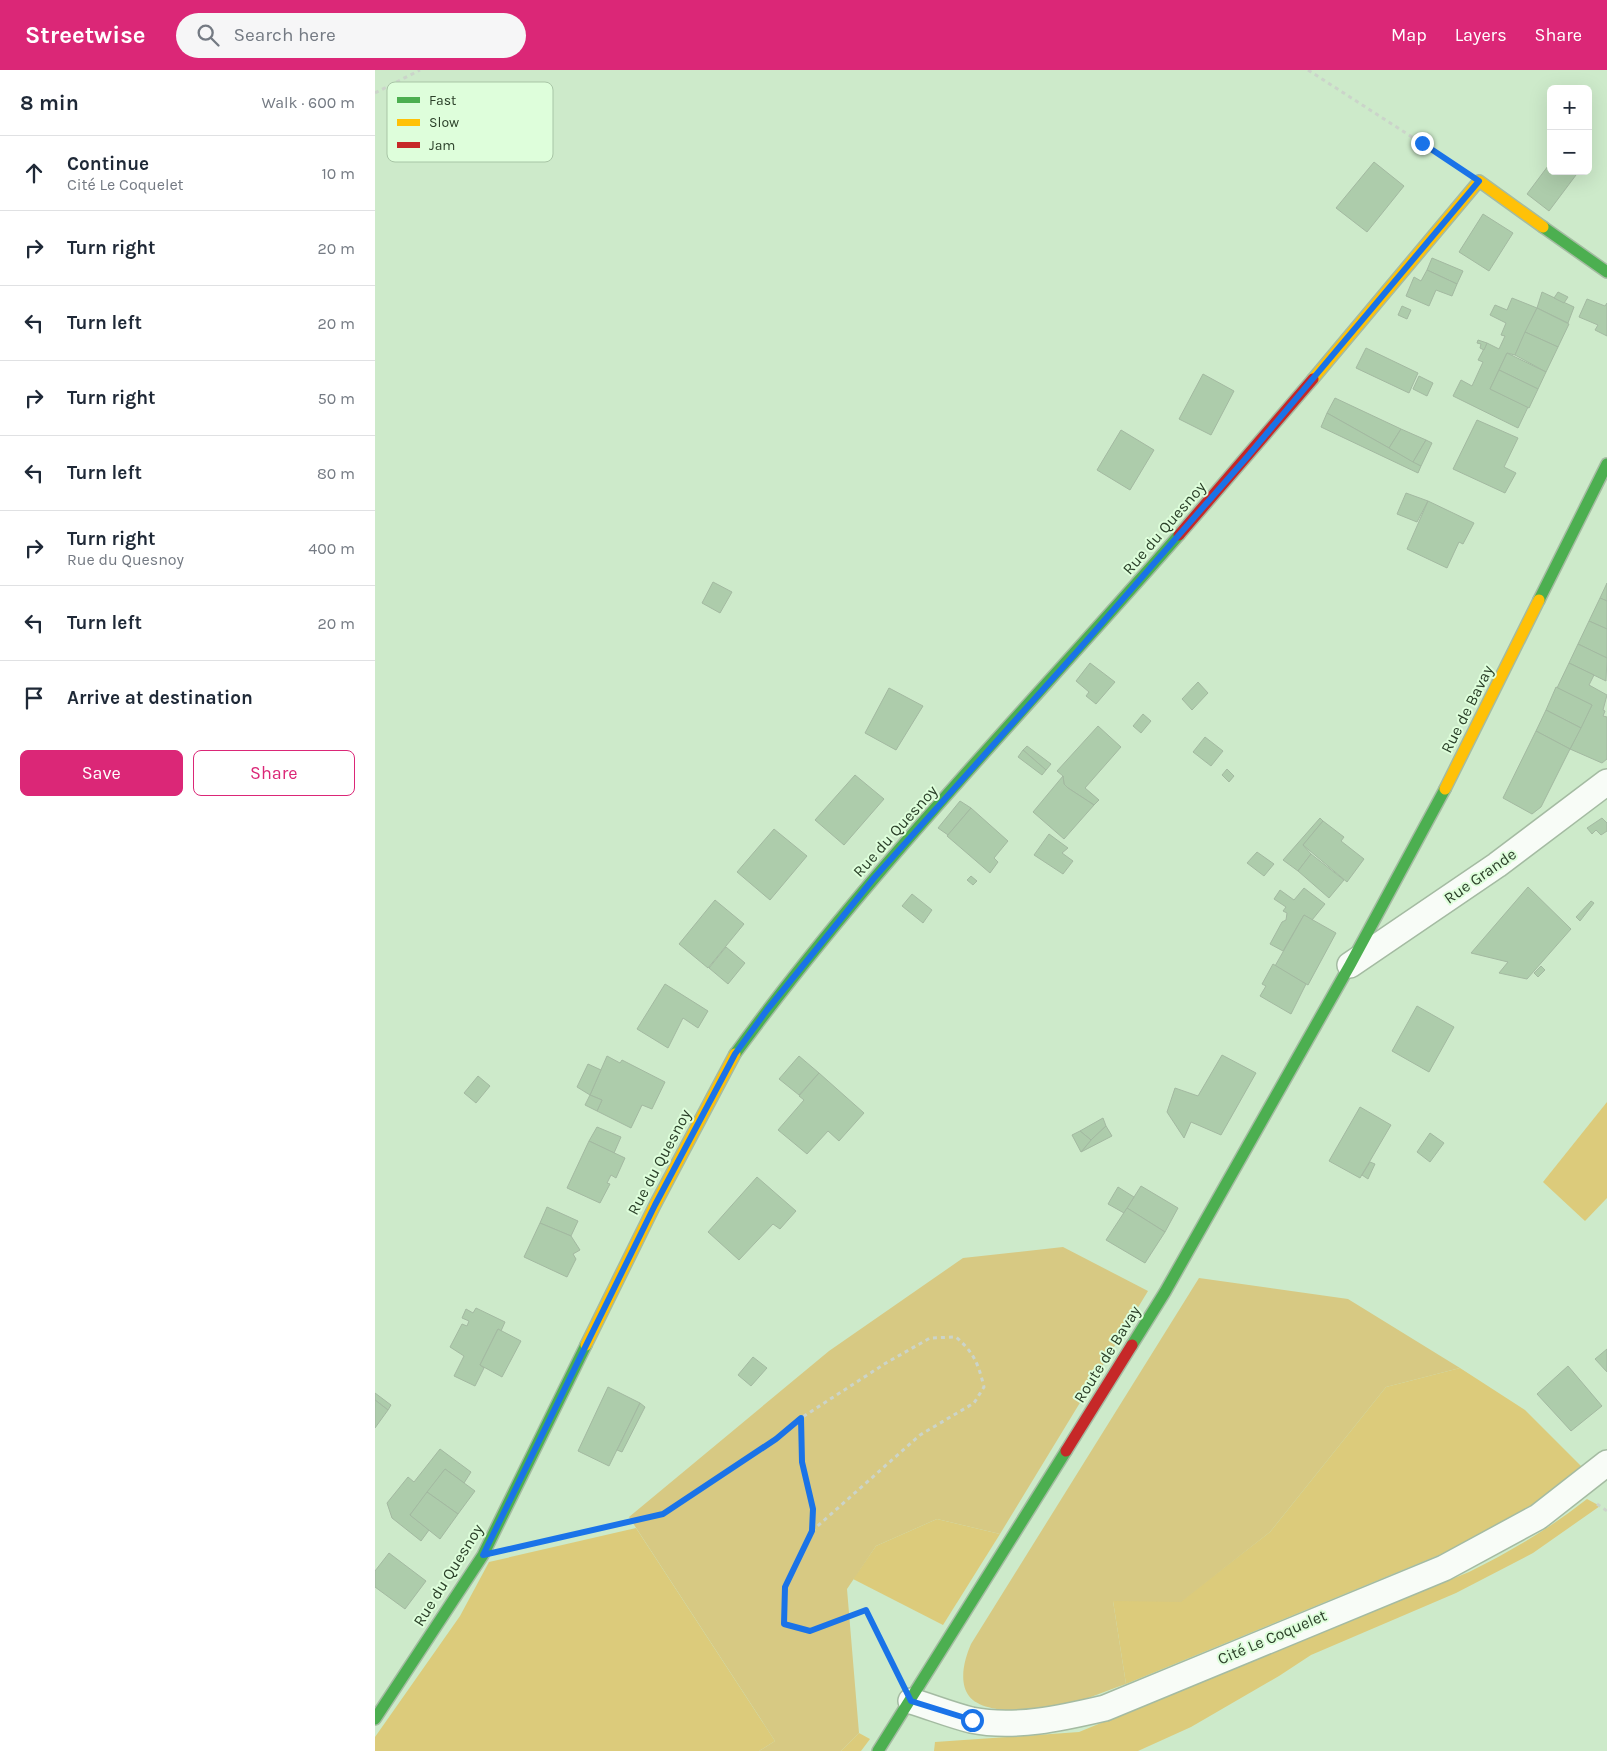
<!DOCTYPE html>
<meta charset="utf-8">
<style>
body{margin:0;font-family:Karla,sans-serif;background:#f6f6f7;color:#1f2937}
.controls{position:absolute;right:15px;top:15px;display:grid;overflow:hidden;border-radius:8px;box-shadow:0 5px 20px #0002}
.controls button{width:45px;height:45px;display:grid;place-items:center;padding:0;border:0;border-bottom:1px solid #e0e1e3;background:#fff;color:#1f2937;font:25px sans-serif}
.stop{position:absolute;width:15px;height:15px;margin:-11px;border:4px solid #1a73e8;border-radius:50%;background:#fff}
.stop.end{background:#1a73e8;border-color:#fff;box-shadow:0 1px 5px #0008}
.list{margin:0;padding:0;list-style:none}
h2{display:flex;justify-content:space-between;align-items:center;height:65px;margin:0;padding:0 20px;font-size:21px}
h2 small{font-size:16px;font-weight:400;color:#747a83}
.list li{display:grid;grid-template-columns:32px 1fr auto;gap:15px;align-items:center;box-sizing:border-box;height:75px;padding:0 20px;border-top:1px solid #e0e1e3}
.list b{display:block;font-size:19px;white-space:nowrap}
.list p{margin:0;font-size:16px;white-space:nowrap;color:#747a83}
.list em{font-size:16px;font-style:normal;color:#747a83}
.actions{display:flex;gap:10px;padding:15px 20px}
.actions a{flex:1;padding:11px 0;border:1px solid #db2777;border-radius:8px;text-align:center;font-size:18px;color:#db2777}
.actions .main{background:#db2777;color:#fff}
.icon{flex:none;width:28px;height:28px;fill:none;stroke:currentColor;stroke-width:2;stroke-linecap:round;stroke-linejoin:round}
.map{position:relative;flex:none;width:1232px;height:1681px;overflow:hidden}
header{display:flex;align-items:center;gap:30px;box-sizing:border-box;height:70px;padding:0 25px;background:#db2777;color:#fff}
header strong{font-size:24px}
nav{display:flex;gap:28px;margin-inline-start:auto;font-size:18px}
.search{width:350px;height:45px;background:#f6f6f7;display:flex;align-items:center;gap:12px;box-sizing:border-box;padding:0 18px;border-radius:28px;color:#747a83;font-size:19px}
main{display:flex}
aside{flex:1;background:#fff}
.map>svg:first-child{display:block}
.green{fill:#dccb7b}
.forest{fill:#d7c983}
.building{fill:#adccab;stroke:#a3b9a1}
.lines{fill:none;stroke-linecap:round;stroke-linejoin:round}
.street-casing{stroke:#a4bba2;stroke-width:28}
.fast-casing{stroke:#a4bba2;stroke-width:14}
.slow-casing{stroke:#a4bba2;stroke-width:14}
.jam-casing{stroke:#a4bba2;stroke-width:14}
.path{stroke:#cbd4ca;stroke-width:3;stroke-dasharray:4 4;stroke-linecap:butt}
.street{stroke:#f8fcf7;stroke-width:25}
.fast{stroke:#4caf50;stroke-width:11}
.slow{stroke:#ffc107;stroke-width:11}
.jam{stroke:#c62828;stroke-width:11}
.route{stroke:#1a73e8;stroke-width:6}
.labels{text-anchor:middle;dominant-baseline:central;stroke-width:4;stroke-linejoin:round;paint-order:stroke}
.street-label{font-size:16px;fill:#2b4029;stroke:#defedb}
.key{fill:#defedb;stroke:#a8c5a6;stroke-width:1}
.key-label{font-size:14px;fill:#2b4029}
</style>
<header>
<strong>Streetwise</strong>
<div class="search"><svg class="icon" aria-label="search" viewBox="0 0 24 24"><circle cx="10" cy="10" r="6"/><path d="M15 15l6 6"/></svg>Search here</div>
<nav><a>Map</a><a>Layers</a><a>Share</a></nav>
</header>
<main>
<aside>
<h2>8 min<small>Walk · 600 m</small></h2>
<ul class="list">
<li><svg class="icon" aria-label="ahead" viewBox="0 0 24 24"><path d="M12 20V5M6 11l6-6 6 6"/></svg><div><b>Continue</b><p>Cité Le Coquelet</p></div><em>10 m</em></li>
<li><svg class="icon" aria-label="right" viewBox="0 0 24 24"><path d="M7 20v-9h11M14 6l5 5-5 5"/></svg><div><b>Turn right</b></div><em>20 m</em></li>
<li><svg class="icon" aria-label="left" viewBox="0 0 24 24"><path d="M17 20v-9H6M10 6l-5 5 5 5"/></svg><div><b>Turn left</b></div><em>20 m</em></li>
<li><svg class="icon" aria-label="right" viewBox="0 0 24 24"><path d="M7 20v-9h11M14 6l5 5-5 5"/></svg><div><b>Turn right</b></div><em>50 m</em></li>
<li><svg class="icon" aria-label="left" viewBox="0 0 24 24"><path d="M17 20v-9H6M10 6l-5 5 5 5"/></svg><div><b>Turn left</b></div><em>80 m</em></li>
<li><svg class="icon" aria-label="right" viewBox="0 0 24 24"><path d="M7 20v-9h11M14 6l5 5-5 5"/></svg><div><b>Turn right</b><p>Rue du Quesnoy</p></div><em>400 m</em></li>
<li><svg class="icon" aria-label="left" viewBox="0 0 24 24"><path d="M17 20v-9H6M10 6l-5 5 5 5"/></svg><div><b>Turn left</b></div><em>20 m</em></li>
<li><svg class="icon" aria-label="arrive" viewBox="0 0 24 24"><path d="M6 21V4h12l-3 4 3 4H6"/></svg><div><b>Arrive at destination</b></div></li>
</ul>
<div class="actions"><a class="main">Save</a><a>Share</a></div>
</aside>
<div class="map">
<svg width="1232" height="1681" viewBox="0 0 1232 1681">
<rect width="100%" height="100%" fill="#cdeaca"/>
<g class="green">
<path d="M1232 1032V1128L1210 1151 1168 1112Z"/>
<path d="M1085 1298 1150 1340 1208 1398 1171 1429 1108 1467 751 1614 738 1531H806L895 1462 1011 1317Z"/>
<path d="M1212 1429 1225 1436 1158 1483 1081 1523 936 1585 904 1606 816 1657 763 1681H559L560 1672 704 1662 1094 1502C1137 1481 1175 1458 1212 1429Z"/>
<path d="M562 1449 625 1464 568 1555 478 1509 501 1476Z"/>
<path d="M261 1458 400 1671 384 1681H0V1667L85 1546 114 1492Z"/>
<path d="M484 1663 495 1669 486 1681H466Z"/>
</g>
<g class="forest">
<path d="M688 1177 773 1221 625 1464 562 1449 501 1476 472 1519 484 1663 466 1681H384L400 1671 254 1447 454 1281 588 1188Z"/>
<path d="M824 1208 973 1229 1085 1298 1011 1317 895 1462 806 1532 738 1531 751 1614C728 1622 705 1632 682 1637 661 1642 608 1645 594 1626 583 1611 590 1588 596 1574Z"/>
</g>
<g class="building">
<path d="M999 92 1029 116 992 162 961 138Z"/>
<path d="M1176 92V101H1204L1174 141 1152 124Z"/>
<path d="M1108 144 1138 163 1114 201 1084 182Z"/>
<path d="M1057 188 1088 201 1082 214 1052 200Z"/>
<path d="M1052 200 1082 214 1077 226 1061 220 1054 236 1031 226 1039 207 1046 211Z"/>
<path d="M1167 222 1199 237 1193 253 1162 238Z"/>
<path d="M1183 222 1193 227 1189 233 1179 228Z"/>
<path d="M1137 228 1162 238 1140 285 1132 283 1115 319 1153 337 1143 358 1078 326 1086 310 1097 316 1108 292 1103 290 1112 273 1124 279 1130 266 1126 265 1131 253 1115 245 1120 235 1132 240Z"/>
<path d="M1212 229 1230 236 1232 233V266L1220 260 1223 255 1204 247Z"/>
<path d="M1027 236 1036 240 1032 249 1023 245Z"/>
<path d="M1162 238 1194 254 1183 277 1150 262Z"/>
<path d="M1150 262 1183 277 1171 302 1140 285Z"/>
<path d="M1103 270 1112 273 1109 280 1105 278 1106 274 1102 273Z"/>
<path d="M991 278 1043 303 1034 323 981 298Z"/>
<path d="M1132 283 1171 302 1163 319 1124 300Z"/>
<path d="M1124 300 1163 319 1154 338 1115 319Z"/>
<path d="M828 304 859 321 836 365 804 349Z"/>
<path d="M1044 306 1058 313 1052 326 1038 319Z"/>
<path d="M960 328 1026 359 1014 378 952 343Z"/>
<path d="M952 343 1046 396 1043 403 946 357Z"/>
<path d="M1102 350 1143 368 1129 397 1141 403 1130 423 1078 399Z"/>
<path d="M1026 359 1051 370 1038 392 1014 378Z"/>
<path d="M746 360 779 380 755 420 722 400Z"/>
<path d="M1051 370 1057 373 1046 396 1038 392Z"/>
<path d="M1031 423 1053 431 1042 452 1022 444Z"/>
<path d="M1053 431 1099 453 1088 474 1084 472 1072 498 1032 479Z"/>
<path d="M338 512 357 522 345 543 327 533Z"/>
<path d="M1232 513V531L1225 528Z"/>
<path d="M1225 528 1232 531V559L1214 551Z"/>
<path d="M1214 551 1232 559V588L1203 574Z"/>
<path d="M1203 574 1232 588 1231 611 1194 593Z"/>
<path d="M715 593 740 612 721 634 711 626 714 622 701 611Z"/>
<path d="M1194 593 1219 605 1214 615 1232 625 1228 640 1230 641 1228 646 1232 647V689L1227 693 1195 679 1217 635 1182 618Z"/>
<path d="M823 612 833 623 817 640 807 629Z"/>
<path d="M1181 617 1217 635 1206 658 1171 640Z"/>
<path d="M514 618 548 636 521 680 490 663Z"/>
<path d="M1171 640 1206 658 1195 679 1161 661Z"/>
<path d="M768 644 776 651 766 663 758 656Z"/>
<path d="M723 656 746 677 710 718 724 730 719 735 693 718 689 714 688 706 682 701Z"/>
<path d="M1161 661 1195 679 1166 737 1157 744 1128 728Z"/>
<path d="M830 667 848 681 836 696 818 682Z"/>
<path d="M652 676 676 694 671 700 648 680Z"/>
<path d="M648 680 671 700 667 705 643 687Z"/>
<path d="M852 699 859 706 854 712 847 705Z"/>
<path d="M480 705 509 729 469 775 440 750Z"/>
<path d="M688 706 689 714 693 718 719 735 689 769 658 742Z"/>
<path d="M585 731 596 738 573 765 563 758Z"/>
<path d="M596 738 633 771 619 788 623 792 615 803 572 766Z"/>
<path d="M945 748 948 751 928 775 936 784 923 801 908 790Z"/>
<path d="M1227 748 1232 753V761L1226 765 1221 760 1217 764 1212 758Z"/>
<path d="M948 751 969 767 966 771 989 789 972 812 928 775Z"/>
<path d="M399 759 432 786 395 830 362 802Z"/>
<path d="M674 764 693 778 687 783 698 791 688 804 659 785Z"/>
<path d="M882 782 899 794 889 806 872 793Z"/>
<path d="M936 784 969 810 954 828 923 801Z"/>
<path d="M596 806 602 811 598 815 592 810Z"/>
<path d="M1153 817 1196 859 1152 909 1124 903 1133 892 1096 883Z"/>
<path d="M929 818 950 834 937 850 929 845 908 881 895 874 907 852 911 850 912 843 908 841 911 837 899 829 905 820 919 830Z"/>
<path d="M537 824 557 840 548 853 527 836Z"/>
<path d="M340 830 369 854 333 898 304 874Z"/>
<path d="M1216 831 1219 833 1205 851 1201 847Z"/>
<path d="M929 845 961 863 933 915 900 896Z"/>
<path d="M351 877 370 893 353 914 334 898Z"/>
<path d="M898 894 931 914 916 944 885 926 891 916 887 914Z"/>
<path d="M1166 896 1170 900 1163 907 1159 903Z"/>
<path d="M290 914 333 941 323 958 308 948 293 978 262 959Z"/>
<path d="M1042 936 1079 957 1054 1002 1017 981Z"/>
<path d="M847 985 881 1003 846 1065 816 1052 809 1068 792 1042 800 1018 823 1026Z"/>
<path d="M232 986 245 993 247 990 290 1012 277 1039 267 1035 256 1058 222 1041 227 1030 215 1025Z"/>
<path d="M424 986 444 1003 424 1025 404 1009Z"/>
<path d="M213 994 226 1000 215 1025 202 1017Z"/>
<path d="M444 1003 489 1043 464 1071 453 1061 432 1084 403 1060 429 1030 424 1026Z"/>
<path d="M103 1006 115 1016 101 1033 89 1023Z"/>
<path d="M215 1025 227 1030 222 1041 210 1035Z"/>
<path d="M985 1037 1016 1055 985 1108 954 1091Z"/>
<path d="M728 1048 731 1056 716 1070 705 1061Z"/>
<path d="M731 1056 737 1066 706 1082 716 1070Z"/>
<path d="M222 1057 246 1067 239 1083 214 1071Z"/>
<path d="M705 1061 716 1070 706 1082 697 1065Z"/>
<path d="M1055 1063 1069 1073 1055 1092 1042 1082Z"/>
<path d="M214 1071 250 1088 241 1108 236 1105 232 1113 235 1114 225 1133 192 1118Z"/>
<path d="M995 1092 1000 1094 993 1109 987 1105Z"/>
<path d="M382 1107 421 1141 405 1159 398 1154 364 1190 333 1162Z"/>
<path d="M766 1116 803 1138 790 1162 752 1138Z"/>
<path d="M743 1117 759 1127 749 1143 733 1134Z"/>
<path d="M172 1137 203 1151 196 1166 165 1153Z"/>
<path d="M752 1138 790 1162 770 1193 731 1170Z"/>
<path d="M165 1153 196 1166 205 1180 198 1184 201 1189 192 1207 149 1187Z"/>
<path d="M101 1238 130 1252 126 1261 123 1259 105 1295 109 1298 100 1316 79 1306 89 1286 75 1277 87 1254 92 1256 94 1251 87 1248 91 1239 98 1243Z"/>
<path d="M123 1259 146 1271 127 1307 105 1295Z"/>
<path d="M1232 1279V1302L1220 1289Z"/>
<path d="M378 1287 392 1298 376 1316 363 1305Z"/>
<path d="M1193 1296 1227 1336 1196 1361 1162 1324Z"/>
<path d="M233 1317 265 1333 234 1396 203 1381Z"/>
<path d="M0 1323 16 1335 13 1340 0 1330Z"/>
<path d="M0 1330 13 1340 0 1358Z"/>
<path d="M265 1333 270 1337 247 1382 242 1380Z"/>
<path d="M65 1379 96 1402 89 1413 70 1399 35 1445 54 1460 46 1471 17 1448 12 1433 33 1407 39 1412Z"/>
<path d="M70 1399 100 1421 83 1444 52 1422Z"/>
<path d="M52 1422 83 1444 65 1469 35 1445Z"/>
<path d="M14 1483 51 1511 30 1539 0 1517V1501Z"/>
</g>
<g class="lines">
<defs>
<g id="street">
<path d="M975 895 1122 795 1232 712"/>
<path d="M536 1631C556 1637 576 1645 596 1650 640 1659 687 1648 730 1638L1069 1498 1163 1447 1232 1393"/>
</g>
<g id="fast">
<path d="M1168 157 1232 202"/>
<path d="M1164 530 1232 394"/>
<path d="M360 984C494 800 655 636 804 465"/>
<path d="M757 1275 790 1222 975 895 1070 719"/>
<path d="M0 1649 108 1485 211 1275"/>
<path d="M503 1681 691 1381"/>
</g>
<g id="slow">
<path d="M938 309 1104 111 1168 157"/>
<path d="M1070 719 1164 530"/>
<path d="M211 1275 280 1135 360 984"/>
</g>
<g id="jam">
<path d="M804 465 938 309"/>
<path d="M691 1381 757 1275"/>
</g>
</defs>
<use href="#street" class="street-casing"/>
<use href="#fast" class="fast-casing"/>
<use href="#slow" class="slow-casing"/>
<use href="#jam" class="jam-casing"/>
<g class="path">
<path d="M933 0 1082 96"/>
<path d="M0 23 45 0"/>
<path d="M426 1349 427 1391 438 1439 437 1461"/>
<path d="M1222 1434 1232 1441"/>
<path d="M143 1478 288 1444 401 1369 426 1348 511 1293 555 1268 581 1267C599 1283 603 1293 609 1317L599 1333 545 1365 437 1461 410 1517 409 1554 435 1561 491 1541 521 1600"/>
</g>
<use href="#street" class="street"/>
<use href="#fast" class="fast"/>
<use href="#slow" class="slow"/>
<use href="#jam" class="jam"/>
</g>
<g class="lines">
<path class="route" d="M597 1650 536 1631 491 1540 435 1561 409 1554 410 1517 437 1461 438 1439 427 1392 426 1348 401 1369 288 1444 108 1485 280 1135 360 984 392 940 499 808 706 577 872 387 1104 111 1047 73"/>
</g>
<g class="labels">
<g class="street-label">
<text transform="translate(789 458) rotate(-49)">Rue du Quesnoy</text>
<text transform="translate(1092 639) rotate(-63)">Rue de Bavay</text>
<text transform="translate(520 761) rotate(-48)">Rue du Quesnoy</text>
<text transform="translate(1105 806) rotate(-35)">Rue Grande</text>
<text transform="translate(284 1092) rotate(-62)">Rue du Quesnoy</text>
<text transform="translate(732 1284) rotate(-58)">Route de Bavay</text>
<text transform="translate(73 1505) rotate(-58)">Rue du Quesnoy</text>
<text transform="translate(897 1567) rotate(-23)">Cité Le Coquelet</text>
</g>
</g>
<rect x="12" y="12" width="166" height="80" rx="8" class="key"/>
<rect x="22" y="27" width="23" height="6" fill="#4caf50"/>
<rect x="22" y="49" width="23" height="7" fill="#ffc107"/>
<rect x="22" y="72" width="23" height="6" fill="#c62828"/>
<g class="key-label">
<text x="54" y="35">Fast</text>
<text x="54" y="57">Slow</text>
<text x="54" y="80">Jam</text>
</g>
</svg>
<div class="controls">
<button>+</button>
<button>−</button>
</div>
<div class="stop" style="left:597px;top:1650px"></div>
<div class="stop end" style="left:1047px;top:73px"></div>
</div>
</main>
